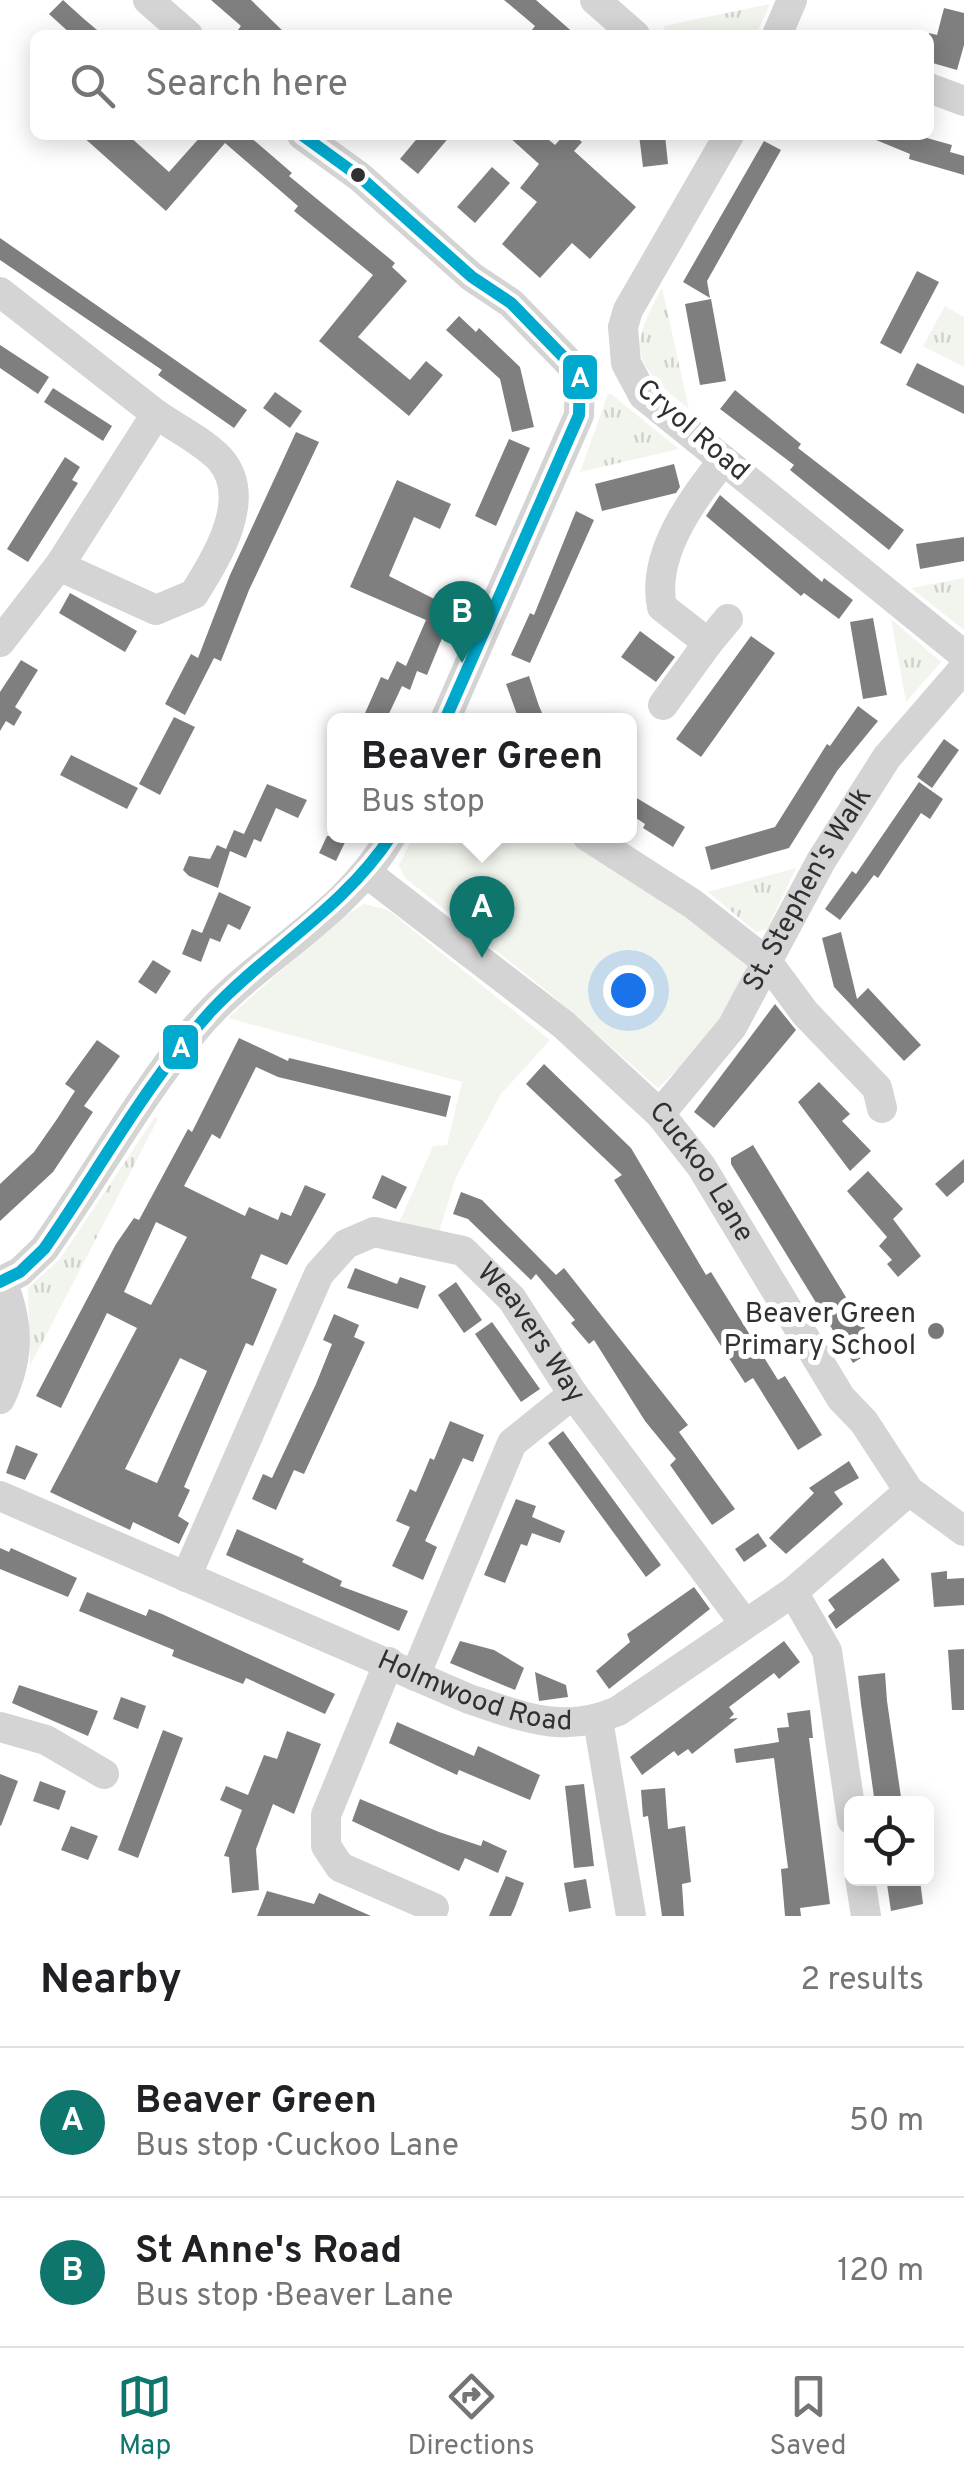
<!DOCTYPE html>
<meta charset="utf-8">
<style>
body{margin:0;font-family:Overpass,sans-serif;background:#f6f6f6;color:#202124}
.controls{position:absolute;right:30px;bottom:30px;display:grid;overflow:hidden;border-radius:15px;box-shadow:0 5px 25px #0003}
.controls button{width:90px;height:90px;display:grid;place-items:center;padding:0;border:0;border-bottom:2px solid #e0e0e0;background:#fff;color:#202124;font:50px sans-serif}
.you{position:absolute;left:628px;top:990px;width:35px;height:35px;margin:-25px;border:8px solid #fff;border-radius:50%;background:#1a73e8;box-shadow:0 0 0 15px #1a73e833}
.badge{display:grid;place-items:center;width:65px;height:65px;border-radius:50%;background:#0f766e;color:#fff;font-size:32px;font-weight:700}
.pin{position:absolute;translate:-50% -82px;filter:drop-shadow(0 2px 5px #0008)}
.pin::after{content:'';position:absolute;top:52px;width:35px;height:30px;background:inherit;clip-path:polygon(0 0,100% 0,50% 100%)}
.popup{position:absolute;left:327px;top:713px;width:310px;height:130px;box-sizing:border-box;display:grid;place-content:center;border-radius:15px;background:#fff;filter:drop-shadow(0 2px 8px #0005);font-size:32px;white-space:nowrap;color:#757577}
.popup b{font-size:38px;color:#202124}
.popup::after{content:'';position:absolute;left:50%;top:100%;margin-left:-20px;border:20px solid transparent;border-top-color:#fff}
.list{margin:0;padding:0;list-style:none}
h2{display:flex;justify-content:space-between;align-items:center;height:130px;margin:0;padding:0 40px;font-size:42px}
h2 small{font-size:32px;font-weight:400;color:#757577}
.list li{display:grid;grid-template-columns:65px 1fr auto;gap:30px;align-items:center;box-sizing:border-box;height:150px;padding:0 40px;border-top:2px solid #e0e0e0}
.list b{display:block;font-size:38px;white-space:nowrap}
.list p{margin:0;font-size:32px;white-space:nowrap;color:#757577}
.list em{font-size:32px;font-style:normal;color:#757577}
.icon{flex:none;width:55px;height:55px;fill:none;stroke:currentColor;stroke-width:2;stroke-linecap:round;stroke-linejoin:round}
.map{position:relative;flex:none;width:964px;height:1916px;overflow:hidden}
.search{position:absolute;background:#fff;box-shadow:0 5px 25px #0003;left:30px;right:30px;top:30px;height:110px;display:flex;align-items:center;gap:25px;box-sizing:border-box;padding:0 35px;border-radius:15px;color:#757577;font-size:38px}
.sheet{height:430px;background:#fff}
nav{display:flex;justify-content:space-around;align-items:center;box-sizing:border-box;height:140px;border-top:2px solid #e0e0e0;background:#fff;font-size:28px;color:#757577}
nav a{display:grid;justify-items:center;gap:5px}
nav .on{color:#0f766e}
.map>svg:first-child{display:block}
.grass{fill:url(#grass-tufts)}
.park{fill:#f1f5ed}
.building{fill:#7f7f7f;fill-rule:evenodd}
.lines{fill:none;stroke-linecap:round;stroke-linejoin:round}
.minor{stroke:#d4d4d4;stroke-width:30}
.bus-1-casing{stroke:#fff;stroke-width:20}
.bus-1{stroke:#00a9ce;stroke-width:12}
.bus-dot{fill:#303030;stroke:#fff;stroke-width:4}
.poi-dot{fill:#787878;stroke:#fff;stroke-width:4}
.labels{text-anchor:middle;dominant-baseline:central;stroke-width:10;stroke-linejoin:round;paint-order:stroke}
.street-label{font-size:28px;fill:#303030;stroke:#fff}
.poi-label{font-size:28px;fill:#303030;stroke:#fff;text-anchor:end}
.line-badge{stroke:#fff;stroke-width:4}
.badge-label{font-size:28px;text-anchor:middle;font-weight:bold;fill:#fff}
</style>
<div class="map">
<svg width="964" height="1916" viewBox="0 0 964 1916">
<defs>
<pattern id="grass-tufts" width="24" height="20" patternUnits="userSpaceOnUse" patternTransform="scale(2.5)"><rect width="24" height="20" fill="#f1f5ed"/><path d="M3 7l-1-3M5 7V3M7 7l1-3M15 17l-1-3M17 17v-4M19 17l1-3" fill="none" stroke="#cfd2cc"/></pattern>
</defs>
<rect width="100%" height="100%" fill="#fff"/>
<g class="grass">
<path d="M770 4 756 35H665L664 26Z"/>
<path d="M662 288 689 409C634 365 626 352 662 288Z"/>
<path d="M945 306 964 317V367L923 346Z"/>
<path d="M608 394H611L679 449 580 472Z"/>
<path d="M964 578V630L911 588Z"/>
<path d="M891 619 941 662 906 702Z"/>
<path d="M796 868 767 929 756 932 708 892Z"/>
<path d="M155 1117 158 1119 30 1366 28 1288 60 1259Z"/>
</g>
<g class="park">
<path d="M414 836H567L649 885 746 959 749 975 700 1048 658 1088 553 996 405 878 399 865Z"/>
<path d="M364 904 388 910 550 1040 501 1094 456 1177 438 1235 399 1223 433 1146 447 1145 462 1082 228 1018 337 921Z"/>
</g>
<g class="building">
<path d="M63 0 84 19 103 35H72L49 14Z"/>
<path d="M211 0H251L287 35H234L241 26Z"/>
<path d="M504 0H536L576 35H528L535 26Z"/>
<path d="M944 8 964 13V45L957 70 929 62V33L937 35Z"/>
<path d="M81 135H128L169 172 202 135H248L292 173 289 176 395 263 392 267 407 281 358 337 410 380 426 361 443 375 409 416 319 341 373 275 294 211 298 206 225 143 166 211Z"/>
<path d="M420 135H451L418 174 400 159Z"/>
<path d="M507 135H543L555 145 564 135H573L582 142 574 151 636 207 590 259 572 243 540 278 502 244 537 202 520 188 539 164Z"/>
<path d="M639 135H665L668 164 643 167Z"/>
<path d="M864 135H916L952 145 950 152 964 156V175L909 159 910 154Z"/>
<path d="M764 141 781 150 707 281 710 298 683 282Z"/>
<path d="M492 167 510 183 475 223 457 207Z"/>
<path d="M0 238 247 410 234 428 158 375 162 370 0 260Z"/>
<path d="M917 271 939 282 901 354 880 343Z"/>
<path d="M711 299 726 381 700 385 685 304Z"/>
<path d="M459 316 476 332 479 328 520 367 534 427 512 432 500 379 446 330Z"/>
<path d="M0 345 49 377 38 394 0 368Z"/>
<path d="M917 363 964 386V414L906 385Z"/>
<path d="M53 388 112 426 103 441 44 402Z"/>
<path d="M735 390 801 444 798 448 904 530 889 550 790 470 794 465 720 409Z"/>
<path d="M275 392 302 411 290 428 263 408Z"/>
<path d="M296 432 319 442 249 590 221 661 214 658 185 715 165 704 191 654 198 658 230 575Z"/>
<path d="M509 439 530 448 496 526 475 516Z"/>
<path d="M65 457 80 467 72 480 78 483 28 562 7 549Z"/>
<path d="M674 464 680 487 676 493 602 511 595 484Z"/>
<path d="M397 480 451 504 440 529 414 517 389 576 454 609 427 675 417 671 410 690 402 686 386 720H362L381 677 388 680 397 661 406 666 426 620 350 587Z"/>
<path d="M720 495 822 582 824 578 853 600 839 619 804 593 801 596 706 516Z"/>
<path d="M576 511 594 520 530 663 511 655 530 613 534 615Z"/>
<path d="M964 537V561L920 569 916 544Z"/>
<path d="M70 593 137 631 125 652 59 613Z"/>
<path d="M873 618 887 695 863 699 850 622Z"/>
<path d="M640 631 675 657 656 682 621 657Z"/>
<path d="M751 636 775 653 701 757 676 739Z"/>
<path d="M21 660 38 670 15 707 22 712 14 726 6 721 0 731V692Z"/>
<path d="M529 676 539 706 545 720H519L506 684Z"/>
<path d="M858 706 878 721 837 771 789 848 711 870 705 847 775 827 827 744 830 746Z"/>
<path d="M174 717 195 727 160 795 139 784Z"/>
<path d="M944 739 959 750 932 788 917 777Z"/>
<path d="M71 755 138 788 127 809 60 775Z"/>
<path d="M919 782 943 799 930 819 921 813 878 878 874 875 840 920 825 909 852 871 856 874Z"/>
<path d="M267 784 307 800 298 818 276 808 261 842 254 839 246 858 230 851 218 888 189 876 183 870 189 856 210 859 217 845 226 849 234 830 244 834Z"/>
<path d="M630 794 685 827 673 847 643 828 645 824 630 814Z"/>
<path d="M327 836H348L336 861 319 853Z"/>
<path d="M219 892 251 907 240 930 228 924 220 942 210 938 201 962 182 954 192 929 202 933Z"/>
<path d="M841 932 857 999 868 988 921 1045 904 1061 834 987 822 938Z"/>
<path d="M153 960 171 971 156 994 138 982Z"/>
<path d="M775 1004 796 1030 714 1128 694 1112Z"/>
<path d="M239 1038 288 1061 289 1058 451 1096 446 1117 278 1077 256 1067 220 1139 212 1134 184 1186 245 1216 249 1207 278 1220 281 1212 291 1216 305 1185 326 1194 287 1265 261 1254 251 1278 277 1289 253 1346 246 1343 184 1487 190 1490 178 1516 189 1523 179 1544 133 1522 130 1530 50 1492 137 1328 107 1313 61 1408 36 1396 116 1244 134 1218 139 1220 188 1129 192 1132ZM156 1222 187 1237 151 1305 124 1292ZM180 1358 207 1371 157 1483 125 1469Z"/>
<path d="M97 1040 120 1056 84 1106 93 1112 53 1172 0 1221V1184L34 1152 57 1119 75 1091 65 1084Z"/>
<path d="M544 1064 631 1148 706 1275 711 1272 778 1380 785 1376 822 1435 798 1450 753 1378 745 1383 614 1180 622 1175 526 1084Z"/>
<path d="M819 1082 850 1114 842 1121 871 1151 850 1171 798 1102Z"/>
<path d="M753 1145 877 1348 853 1363 731 1164V1158Z"/>
<path d="M964 1159V1182L947 1197 935 1184Z"/>
<path d="M868 1171 903 1209 893 1219 921 1256 898 1277 887 1264 892 1260 879 1246 887 1237 847 1191Z"/>
<path d="M382 1175 407 1187 396 1209 372 1198Z"/>
<path d="M461 1192 482 1200 556 1275 564 1268 688 1425 679 1432 735 1509 712 1525 670 1465 676 1459 645 1421 594 1340 589 1344 571 1323 575 1320 536 1274 531 1280 468 1219 453 1214Z"/>
<path d="M355 1268 397 1284 400 1277 426 1286 418 1309 347 1288Z"/>
<path d="M456 1282 482 1320 464 1333 438 1295Z"/>
<path d="M334 1314 359 1325 354 1337 365 1342 304 1474 294 1470 276 1510 252 1499 263 1474 272 1478 316 1384 332 1344 323 1340Z"/>
<path d="M492 1322 540 1389 521 1402 475 1334Z"/>
<path d="M450 1421 484 1435 473 1462 463 1458 425 1541 437 1547 423 1580 392 1566 410 1527 396 1521 410 1489 416 1492 430 1458 434 1460Z"/>
<path d="M563 1431 661 1565 646 1577 548 1443Z"/>
<path d="M16 1445 38 1454 25 1480 6 1473Z"/>
<path d="M849 1461 859 1478 834 1492 843 1504 786 1554 769 1538 814 1493 809 1488Z"/>
<path d="M516 1499 536 1506 532 1517 565 1531 560 1543 532 1533 527 1546 521 1544 505 1583 484 1575Z"/>
<path d="M237 1529 304 1559 302 1562 342 1581 340 1586 408 1611 399 1631 226 1555Z"/>
<path d="M758 1533 767 1546 744 1562 735 1549Z"/>
<path d="M0 1548 9 1552 11 1548 77 1578 68 1597 0 1569Z"/>
<path d="M883 1558 900 1580 836 1629 828 1616 835 1610 828 1600Z"/>
<path d="M947 1571V1579L964 1578V1605L934 1607 931 1573Z"/>
<path d="M694 1587 710 1609 609 1689 596 1671 630 1642 627 1634Z"/>
<path d="M87 1592 146 1616 149 1609 162 1614 335 1694 325 1714 246 1678 243 1684 182 1660 172 1656 174 1650 79 1611Z"/>
<path d="M460 1641 494 1650 524 1668 515 1690 450 1663Z"/>
<path d="M784 1641 800 1662 779 1679 774 1673 729 1707 734 1714 729 1719 738 1718 692 1754 688 1749 678 1756 674 1751 642 1775 630 1757Z"/>
<path d="M964 1649V1710H952L948 1650Z"/>
<path d="M535 1672 566 1685 568 1697 539 1701Z"/>
<path d="M885 1673 887 1701 902 1804H875L861 1704 858 1676Z"/>
<path d="M19 1685 98 1711 88 1736 12 1703Z"/>
<path d="M121 1697 146 1706 138 1729 113 1719Z"/>
<path d="M810 1710 813 1738H809L830 1904 800 1908 801 1916H785L781 1869 788 1868 774 1758 736 1763 734 1749 779 1742 777 1728 789 1727 787 1713Z"/>
<path d="M397 1722 474 1756 478 1746 540 1775 530 1800 459 1770 457 1775 389 1743Z"/>
<path d="M163 1730 183 1738 138 1858 118 1850Z"/>
<path d="M287 1731 321 1744 294 1814 273 1804 256 1849 259 1890 232 1893 229 1857 224 1856 242 1810 220 1800 226 1786 248 1795 264 1755 277 1759Z"/>
<path d="M0 1774 18 1781 1 1826 0 1825Z"/>
<path d="M40 1781 66 1791 59 1810 33 1801Z"/>
<path d="M584 1784 594 1866 574 1868 565 1786Z"/>
<path d="M665 1788 668 1829 685 1826 691 1882 682 1884 684 1916H662L648 1816 643 1817 641 1790Z"/>
<path d="M360 1799 439 1832 481 1846 483 1840 507 1851 498 1873 465 1858 459 1871 352 1821Z"/>
<path d="M71 1826 98 1836 88 1860 61 1850Z"/>
<path d="M506 1876 524 1883 515 1907 511 1916H489Z"/>
<path d="M586 1879 591 1908 569 1912 564 1883Z"/>
<path d="M920 1880 923 1904 891 1911 887 1884Z"/>
<path d="M267 1891 314 1904 319 1893 371 1916H257Z"/>
</g>
<g class="lines">
<g class="minor">
<path d="M148 0 188 35"/>
<path d="M595 0 635 35"/>
<path d="M777 35 792 0"/>
<path d="M929 88 964 101"/>
<path d="M302 135 360 177 472 277 511 303 580 374 579 415 445 720"/>
<path d="M729 135 628 310 623 327 626 363 643 395 964 655"/>
<path d="M0 292 156 414 59 566 0 642"/>
<path d="M59 566 156 610 194 594C217 557 254 498 220 459 203 441 176 428 156 414"/>
<path d="M708 643 728 619"/>
<path d="M663 705 708 643 662 607C651 555 692 499 723 461"/>
<path d="M587 836 693 904 768 963 805 1013 877 1088 882 1108"/>
<path id="s1" d="M368 874 564 1025 660 1114 701 1166 841 1398 864 1422 909 1491 964 1531"/>
<path id="s2" d="M660 1114 732 1027 821 861 887 757 964 668"/>
<path d="M0 1282 20 1272 44 1249C94 1179 137 1101 191 1034 251 959 343 921 391 836"/>
<path d="M0 1399C20 1357 19 1324 2 1281"/>
<path id="s3" d="M0 1496 469 1699C522 1716 562 1735 618 1711L793 1592 909 1491"/>
<path id="s4" d="M186 1577 319 1274 346 1244 374 1232 463 1251 512 1299 573 1394 745 1624"/>
<path d="M793 1592 827 1651 852 1820"/>
<path d="M389 1662 326 1815V1846L340 1867 434 1908"/>
<path d="M415 1676 512 1443 573 1394"/>
<path d="M598 1720 631 1916"/>
<path d="M0 1727 46 1740 104 1774"/>
<path d="M860 1878 866 1916"/>
</g>
<defs>
<g id="bus-1">
<path d="M302 135 360 177 472 277 511 303 580 374 579 415 445 720"/>
<path d="M0 1282 20 1272 44 1249C99 1170 146 1083 211 1011 269 949 343 909 391 836"/>
</g>
</defs>
<use href="#bus-1" class="bus-1-casing"/>
<use href="#bus-1" class="bus-1"/>
</g>
<circle class="bus-dot" cx="358" cy="175" r="9"/>
<circle class="poi-dot" cx="936" cy="1331" r="10"/>
<g class="labels">
<g class="street-label">
<text transform="translate(692 431) rotate(41)">Cryol Road</text>
<text stroke="none"><textPath href="#s2" startOffset="270">St. Stephen's Walk</textPath></text>
<text stroke="none"><textPath href="#s1" startOffset="450">Cuckoo Lane</textPath></text>
<text stroke="none"><textPath href="#s4" startOffset="600">Weavers Way</textPath></text>
<text stroke="none"><textPath href="#s3" startOffset="515">Holmwood Road</textPath></text>
</g>
<g class="poi-label">
<text x="916" y="1315">Beaver Green<tspan x="916" dy="32">Primary School</tspan></text>
</g>
</g>
<g class="line-badge">
<rect x="561" y="353" width="38" height="48" rx="10" fill="#00a9ce"/>
<rect x="161" y="1023" width="39" height="48" rx="10" fill="#00a9ce"/>
</g>
<g class="badge-label">
<text x="580" y="387">A</text>
<text x="181" y="1057">A</text>
</g>
</svg>
<div class="controls">
<button><svg class="icon" aria-label="locate" viewBox="0 0 24 24"><circle cx="12" cy="12" r="6"/><path d="M12 2v4M12 18v4M2 12h4M18 12h4"/></svg></button>
</div>
<div class="you"></div>
<div class="pin badge" style="left:482px;top:958px">A</div>
<div class="popup"><b>Beaver Green</b>Bus stop</div>
<div class="pin badge" style="left:462px;top:663px">B</div>
<div class="search"><svg class="icon" aria-label="search" viewBox="0 0 24 24"><circle cx="10" cy="10" r="6"/><path d="M15 15l6 6"/></svg>Search here</div>
</div>
<section class="sheet">
<h2>Nearby<small>2 results</small></h2>
<ul class="list">
<li><span class="badge">A</span><div><b>Beaver Green</b><p>Bus stop · Cuckoo Lane</p></div><em>50 m</em></li>
<li><span class="badge">B</span><div><b>St Anne's Road</b><p>Bus stop · Beaver Lane</p></div><em>120 m</em></li>
</ul>
</section>
<nav>
<a class="on"><svg class="icon" aria-label="map" viewBox="0 0 24 24"><path d="M3 6l6-2 6 2 6-2v14l-6 2-6-2-6 2zM9 4v14M15 6v14"/></svg>Map</a>
<a><svg class="icon" aria-label="directions" viewBox="0 0 24 24"><path d="M12 3l9 9-9 9-9-9zM9 14v-3h6M13 9l2 2-2 2"/></svg>Directions</a>
<a><svg class="icon" aria-label="saved" viewBox="0 0 24 24"><path d="M7 4h10v16l-5-4-5 4z"/></svg>Saved</a>
</nav>
